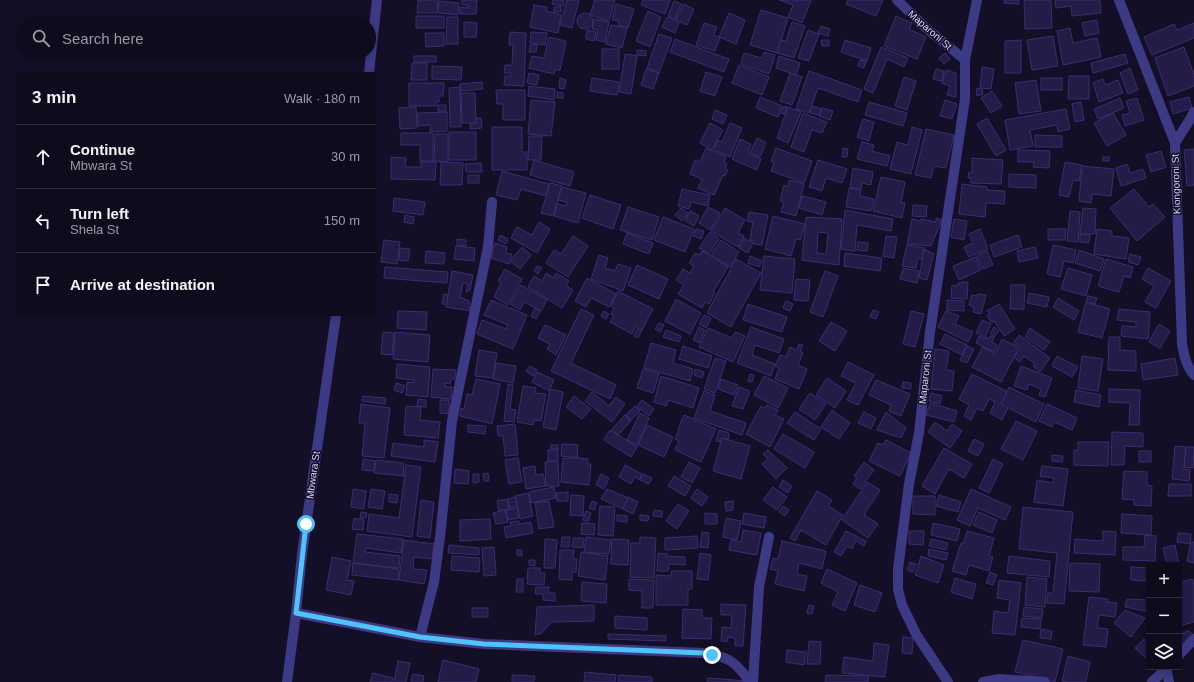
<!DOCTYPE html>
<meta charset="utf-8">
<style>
body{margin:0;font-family:Helvetica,sans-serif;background:#171425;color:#f1f3f6}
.controls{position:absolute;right:12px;bottom:12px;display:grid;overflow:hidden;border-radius:0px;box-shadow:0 2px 6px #0003}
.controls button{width:36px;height:36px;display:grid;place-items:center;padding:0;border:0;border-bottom:1px solid #2e2b3b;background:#0e0b1c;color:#f1f3f6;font:20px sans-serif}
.stop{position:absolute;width:12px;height:12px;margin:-9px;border:3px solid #4fc3f7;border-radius:50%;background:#fff}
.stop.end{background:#4fc3f7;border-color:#fff;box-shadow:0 1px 4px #0008}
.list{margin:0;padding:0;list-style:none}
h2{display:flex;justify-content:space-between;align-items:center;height:52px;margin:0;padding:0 16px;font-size:17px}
h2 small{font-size:13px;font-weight:400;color:#9b9ba3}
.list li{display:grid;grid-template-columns:26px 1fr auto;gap:12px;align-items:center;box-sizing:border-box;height:64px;padding:0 16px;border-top:1px solid #2e2b3b}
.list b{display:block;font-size:15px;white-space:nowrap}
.list p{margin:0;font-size:13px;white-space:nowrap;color:#9b9ba3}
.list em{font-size:13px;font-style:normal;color:#9b9ba3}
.icon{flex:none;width:22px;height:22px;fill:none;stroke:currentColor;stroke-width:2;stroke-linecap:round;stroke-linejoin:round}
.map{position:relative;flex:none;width:1194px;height:682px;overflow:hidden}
.search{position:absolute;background:#0e0b1c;box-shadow:0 2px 6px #0003;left:16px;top:16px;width:360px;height:44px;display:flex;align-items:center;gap:10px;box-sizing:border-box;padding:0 14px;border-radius:22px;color:#9b9ba3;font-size:15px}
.panel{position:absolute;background:#0e0b1c;box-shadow:0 2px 6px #0003;left:16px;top:72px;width:360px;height:244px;border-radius:0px}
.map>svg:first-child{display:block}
.building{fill:#241b47;stroke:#3b2d73;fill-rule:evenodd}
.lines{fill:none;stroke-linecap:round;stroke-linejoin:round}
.street{stroke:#3d3a85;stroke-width:10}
.route{stroke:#4fc3f7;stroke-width:5}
.labels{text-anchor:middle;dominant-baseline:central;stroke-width:3;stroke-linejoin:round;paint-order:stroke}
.street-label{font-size:10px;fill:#d9d4ff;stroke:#130f26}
</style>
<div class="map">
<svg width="1194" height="682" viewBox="0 0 1194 682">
<rect width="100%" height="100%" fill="#130f26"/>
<g class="building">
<path d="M418 0H438L437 13H417Z"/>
<path d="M462 0H477L476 14H460V7L468 8V5H462Z"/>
<path d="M553 0H564L563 6 552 4Z"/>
<path d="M567 0H579L572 28 560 25Z"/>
<path d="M595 0H615L609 21 590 15Z"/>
<path d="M643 0H670L665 14 641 5Z"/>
<path d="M779 0H811L802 23 788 17 793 5Z"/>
<path d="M848 0H883L876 16 846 4Z"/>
<path d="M1004 0H1019V4L1004 3Z"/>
<path d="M1024 0H1051L1052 28 1025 29Z"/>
<path d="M1055 0H1100L1101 13 1072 16 1071 6 1056 8Z"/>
<path d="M439 1 459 3 458 15 438 13Z"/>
<path d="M674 1 681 4 675 19 668 16Z"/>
<path d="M616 4 634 9 628 28 618 25 619 21 612 20Z"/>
<path d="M683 4 694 9 687 25 676 20Z"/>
<path d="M534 5 547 7 546 11 561 15 558 33 530 27Z"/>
<rect x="554" y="7" width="7" height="5"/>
<path d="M761 10 788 18 777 53 750 45Z"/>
<path d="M648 11 661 17 650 47 636 41Z"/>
<path d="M729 13 745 20 736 44 719 37Z"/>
<circle cx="585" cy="21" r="8"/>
<rect x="416" y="16" width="28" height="12"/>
<path d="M896 16 912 23 909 29 926 37 917 59 884 46Z"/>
<path d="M447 17H458V44H446Z"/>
<path d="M667 17 679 22 675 33 662 27Z"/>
<path d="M594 19 609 22 605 42 596 40 598 30 592 29Z"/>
<path d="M1097 20 1099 33 1085 36 1082 23Z"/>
<path d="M464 22 477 23 476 37H464Z"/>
<path d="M792 22 805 26 794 58 777 53 781 40 786 41Z"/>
<path d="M704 23 717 27 714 35 720 38 715 51 696 45Z"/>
<path d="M1194 23V38L1152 55 1144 37 1174 24 1177 30Z"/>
<path d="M611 25 627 28 622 48 606 44Z"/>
<path d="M821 26 830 29 828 36 818 33Z"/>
<path d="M1070 28 1073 43 1097 38 1101 57 1063 65 1057 31Z"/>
<path d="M587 30 596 32 594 41 586 39Z"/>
<path d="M808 30 819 34 809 61 798 58Z"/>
<path d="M510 32 526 33 524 86 504 85 505 76H511V73H504L505 65H512L513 45H509Z"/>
<path d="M531 32 547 33 545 45 530 43Z"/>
<path d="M425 33H444V46L426 47Z"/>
<path d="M659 34 672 38 659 73 647 68Z"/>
<path d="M1053 36 1058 66 1032 70 1027 40Z"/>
<path d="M549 37 566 41 560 70H555L554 74 529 68 532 56 544 58Z"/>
<path d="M675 39 729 59 724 72 670 52Z"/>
<path d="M821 40H829V46H822Z"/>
<path d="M845 40 871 48 867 61 841 52Z"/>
<path d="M1021 40V73H1005V41Z"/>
<path d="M530 45H537L536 52H529Z"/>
<path d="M881 47 908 58 904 67 887 59 873 93 864 89Z"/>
<path d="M1184 47 1194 75V86L1168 96 1155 58Z"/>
<rect x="602" y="49" width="17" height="20"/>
<path d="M637 50 646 51V56L637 55Z"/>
<path d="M764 52 775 55 769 74 741 64 744 53 762 58Z"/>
<path d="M945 53 950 59 944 64 939 58Z"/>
<path d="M625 54 637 56 631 94 619 92Z"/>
<path d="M1125 54 1128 63 1093 73 1091 63Z"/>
<rect x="414" y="56" width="22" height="6"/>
<path d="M779 56 800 63 796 75 776 68Z"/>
<path d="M860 60 866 62 864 68 858 66Z"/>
<path d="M412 63H427V80H411Z"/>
<path d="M739 65 769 77 762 95 732 83Z"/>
<path d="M432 66 462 67 461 80 432 79Z"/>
<path d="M982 67 994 69 991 89 980 88Z"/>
<path d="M1130 68 1138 90 1128 94 1120 73Z"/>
<path d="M646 69 659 73 653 89 641 85Z"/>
<path d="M936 69 944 71 942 81 933 79Z"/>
<path d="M946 70 956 73V97L947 95 950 86 942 83Z"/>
<path d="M809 71 862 90 858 102 818 88 809 113 796 109Z"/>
<path d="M706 72 722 77 715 96 700 91Z"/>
<path d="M529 73 539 75 537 85 527 83Z"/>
<path d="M790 73 802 77 792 105 780 101Z"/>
<path d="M1069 76H1089V99H1068Z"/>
<path d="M904 77 916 81 907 110 895 106Z"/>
<path d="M560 78 566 80 564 89 559 88Z"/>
<path d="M592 78 619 82 617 95 590 91Z"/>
<rect x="1041" y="78" width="21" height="12"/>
<path d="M1103 79 1105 85 1118 80 1123 93 1099 102 1093 83Z"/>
<path d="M1036 80 1041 111 1019 114 1015 83Z"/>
<path d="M482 82 483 89 461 91 460 84Z"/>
<path d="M409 83H444L443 96H439V102H436V106H409Z"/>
<path d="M529 86 555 89 554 100 528 96Z"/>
<path d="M460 87 461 127H450L449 88Z"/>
<path d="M982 88 983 94 977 96 976 89Z"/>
<path d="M496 90H525V120H503V104H497Z"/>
<path d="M992 91 1002 106 991 113 981 98Z"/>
<path d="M557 92 563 93V98H557Z"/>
<path d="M461 93H475L476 123H462Z"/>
<path d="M760 97 782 106 778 117 756 108Z"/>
<path d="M1189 97 1192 108 1173 114 1170 102Z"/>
<path d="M1120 98 1124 108 1098 119 1094 109Z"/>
<path d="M1137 98 1144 120 1125 126 1122 115 1130 113 1126 101Z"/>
<path d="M531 100 555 102 551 136 528 134Z"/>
<path d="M945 100 957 104 952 119 940 116Z"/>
<path d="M869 102 907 113 903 126 865 115Z"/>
<path d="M1081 102 1084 120 1075 122 1072 104Z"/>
<rect x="438" y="105" width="8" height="6"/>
<path d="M784 106 787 107 785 114 781 113Z"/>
<path d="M813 106 821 109 819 115 810 113Z"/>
<path d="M416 107 417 128 400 129 399 108Z"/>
<path d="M788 107 801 112 788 143 777 138Z"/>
<path d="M822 108 833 111 830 120 819 116Z"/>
<path d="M1066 109 1070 129 1058 132 1057 125 1030 130 1033 146 1010 150 1005 120Z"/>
<path d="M715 110 727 115 723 124 712 119Z"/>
<path d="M447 112V131L430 132V125L418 126V113Z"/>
<path d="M803 113 827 122 822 133 812 130 804 152 791 147Z"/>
<path d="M1113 113 1126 135 1107 146 1094 123Z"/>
<path d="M476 118H481L482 128 470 129V124H476Z"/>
<path d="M987 118 1006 150 996 156 977 124Z"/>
<path d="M863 119 874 122 869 141 857 137Z"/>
<path d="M710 123 723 130 712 150 700 143Z"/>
<path d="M730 123 742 128 730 157 714 150 718 140 722 142Z"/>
<path d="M492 127H522V152H527V170H492Z"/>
<path d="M912 127 922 130 911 174 890 169 897 142 908 145Z"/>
<path d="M926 129 954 135 946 168 934 166 931 178 915 175Z"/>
<rect x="449" y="132" width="27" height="28"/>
<path d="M401 133H433V161H420V145H401Z"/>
<path d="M435 134H448V162L434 161Z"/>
<path d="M1035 135 1062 136V147H1035Z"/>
<path d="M529 136H542L541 160H528Z"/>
<path d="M757 138 766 143 760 157 750 153Z"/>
<path d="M740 139 751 144 748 153 761 159 757 170 732 159Z"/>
<path d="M862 142 874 145 872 151 890 156 887 166 857 159Z"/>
<path d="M706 148 726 157 724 162 727 164 725 169 728 170 725 176 723 175 714 195 698 188 702 179 690 174 695 160 700 162Z"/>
<path d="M776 148 812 161 804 183 771 171 774 163 771 161Z"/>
<path d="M843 148 848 149 847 157H842Z"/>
<path d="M1194 149V185L1187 186 1184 150Z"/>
<path d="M1018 150 1050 151 1049 168 1033 167 1034 162H1018Z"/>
<path d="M1161 151 1166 167 1151 172 1146 155Z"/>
<path d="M391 157 406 158 405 167H421V162H436L435 180 391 179Z"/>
<rect x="1103" y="157" width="6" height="4"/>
<path d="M972 158 1003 160 1001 184 971 183V178H968L969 172 972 173Z"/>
<path d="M534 160 574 172 570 186 530 175Z"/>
<path d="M818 160 847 169 842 183 826 178 822 191 809 187Z"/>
<path d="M441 162 463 163 462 185H440Z"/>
<path d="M1065 162 1082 165 1079 181 1073 180 1069 197 1059 195Z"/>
<path d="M481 163 482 172H466L465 164Z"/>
<path d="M1127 164 1130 173 1143 169 1146 178 1121 186 1116 168Z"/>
<path d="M1082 166 1114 169 1111 196 1092 194 1091 203 1079 201Z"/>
<path d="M853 168 873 172 871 185 862 183 861 189 850 187Z"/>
<path d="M502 171 549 184 546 196 521 189 517 200 496 195Z"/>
<path d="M1009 174 1036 175V188L1009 187Z"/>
<rect x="468" y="175" width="11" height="8"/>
<path d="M881 177 905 182 901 203H905L902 218 873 211Z"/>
<path d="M789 180 804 184 796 216 781 212 784 202 780 201 784 185 788 187Z"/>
<path d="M550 183 562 186 553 216 541 213Z"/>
<path d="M962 184 987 187V190L1005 191 1004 204 986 203 985 217 959 214Z"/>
<path d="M562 187 586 193 578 223 554 216 557 204 566 206 567 202 558 200Z"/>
<path d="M849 188 861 190 860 196 874 199 871 211 846 207Z"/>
<path d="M682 189 710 195 708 206 691 202 689 209 678 206Z"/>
<path d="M1134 189 1149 207 1153 204 1165 217 1137 241 1110 208Z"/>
<path d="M590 195 621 205 613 229 582 218Z"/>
<path d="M802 196 826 202 822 215 799 208Z"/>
<path d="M394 198 425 202 423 215 393 211Z"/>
<path d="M913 205 927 206 926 217 912 216Z"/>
<path d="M628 207 659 217 652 240 620 230Z"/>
<path d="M708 207 720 213 710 230 699 223Z"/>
<path d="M681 208 688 213 682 221 675 215Z"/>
<path d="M725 208 745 220 738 233 744 236 738 247 711 231Z"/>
<path d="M1083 208 1096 209 1095 234H1080Z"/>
<path d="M845 210 893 219 891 231 857 225 855 251 841 249Z"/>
<path d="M690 211 699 216 694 226 685 220Z"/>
<path d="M1070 211 1080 212 1078 242 1067 241Z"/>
<path d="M749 212 768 215 762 245 754 244V241L750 240 753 222 747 221Z"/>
<path d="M405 215 414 217 413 224 404 222Z"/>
<path d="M773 216 805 224 800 240 796 239 791 256 765 249Z"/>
<path d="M663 217 694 229 685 252 654 240Z"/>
<path d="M806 217 842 219 839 265 802 260ZM818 232 828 233 826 254 817 253Z"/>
<path d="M936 218 942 220 931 246 907 244 912 219 920 221 921 219 936 222Z"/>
<path d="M954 219 967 221 964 240 951 237Z"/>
<path d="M539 222 550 229 537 253 511 238 517 227 532 235Z"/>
<path d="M696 229 704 231 701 239 693 236Z"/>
<path d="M980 229 988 249 969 257 964 247 973 243 969 234Z"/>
<path d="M1048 229H1066L1065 240H1048Z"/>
<path d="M1097 229 1112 231V236L1129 238 1126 259 1094 254Z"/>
<path d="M710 232 719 239 709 254 699 248Z"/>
<path d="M627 233 653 243 649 254 623 244Z"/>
<path d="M1080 234 1090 235 1089 243 1080 242Z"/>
<path d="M500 235 508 239 506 244 498 240Z"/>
<path d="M1018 235 1022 247 994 257 990 245Z"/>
<path d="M573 236 588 246 568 277 546 263 554 250 561 254Z"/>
<path d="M886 236 897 237 894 258 883 256Z"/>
<path d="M744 238 753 243 748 253 739 248Z"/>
<path d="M457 239 466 240V246L457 245Z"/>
<path d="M384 240 400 242 397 264 381 262Z"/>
<path d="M721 240 739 252 730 267 711 255Z"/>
<path d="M858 242 868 243 867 251 857 250Z"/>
<path d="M495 243 507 247 506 253 512 254 509 264 491 258Z"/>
<path d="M907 245 924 248 922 259 918 258 916 268 902 266Z"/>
<path d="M1053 245 1076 250 1073 263 1064 261 1060 277 1047 274Z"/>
<path d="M456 246 475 248 474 261 454 259Z"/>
<path d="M522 247 531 255 520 269 510 261Z"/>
<path d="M1035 247 1038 258 1019 262 1017 251Z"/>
<path d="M400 248 410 249 408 261 399 260Z"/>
<path d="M924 249 934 254 927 280 919 278Z"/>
<path d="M1079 250 1104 259 1100 271 1075 263Z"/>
<path d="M426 251 445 253 444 264 425 263Z"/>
<path d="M702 251 728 267 713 292 715 293 709 304 705 302 702 308 678 294 684 285 676 280 683 269 690 273 694 266 689 263 695 253 700 255Z"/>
<path d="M987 251 993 265 983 269 977 256Z"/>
<path d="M845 253 882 258 880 271 844 266Z"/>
<path d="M1130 254 1141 257 1138 265 1128 262Z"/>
<path d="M599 255 608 258 605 268 615 271 618 264 631 268 623 291 591 279Z"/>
<path d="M750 256 762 261 759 267 748 263Z"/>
<path d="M764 256 795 259 792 293 760 290Z"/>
<path d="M976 257 981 270 959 280 953 266Z"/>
<path d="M736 259 761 273 731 327 707 313Z"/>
<path d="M1106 259 1133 267 1130 278 1124 276 1119 292 1098 286Z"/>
<path d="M637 265 668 279 659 299 628 285Z"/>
<path d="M537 266 542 268 538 274 534 271Z"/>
<path d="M385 267 448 272 447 283 384 278Z"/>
<path d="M903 268 919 271 917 283 900 279Z"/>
<path d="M1068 268 1092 275 1086 296 1061 289Z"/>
<path d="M1148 268 1171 281 1156 308 1145 302 1154 286 1142 279Z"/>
<path d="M505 269 522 279 508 305 494 297 501 283 498 281Z"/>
<path d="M452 271 473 275 470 290 466 292 468 284 463 283 460 297 469 301 470 311 446 307Z"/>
<path d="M825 271 838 276 823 317 810 312Z"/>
<path d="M546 273 554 278 556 273 569 281 566 286 573 290 562 308 528 287 534 276 542 281Z"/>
<path d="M587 278 616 294 609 307 591 298 586 307 575 301Z"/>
<path d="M796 279 810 280 808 301 794 300Z"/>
<path d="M961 282H968L967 299 951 298 952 285 957 286 958 283H961Z"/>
<path d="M521 285 547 300 541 311 524 302 520 310 510 304Z"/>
<path d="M1011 285H1025L1024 309H1010Z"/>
<path d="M618 291 653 309 642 330 636 326 632 334 610 322 614 316 611 314 614 308 611 306Z"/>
<path d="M1029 293 1049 297 1047 307 1027 303Z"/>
<path d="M444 294 448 295 447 304H442Z"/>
<path d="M978 294 986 295 981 314 973 312 974 307 969 305 972 295 977 296Z"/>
<path d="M1088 296 1097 298 1095 304 1086 302Z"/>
<path d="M1058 298 1079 311 1074 320 1053 307Z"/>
<path d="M676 299 701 313 690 334 665 321Z"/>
<path d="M491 300 527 315 513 349 477 334 482 320 506 329 508 325 484 315Z"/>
<path d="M947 300 964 301V311L947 310Z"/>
<path d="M786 301 793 304 790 311 783 308Z"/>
<path d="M1086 302 1110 309 1102 338 1078 332Z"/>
<path d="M748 304 787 317 782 332 743 320Z"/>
<path d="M999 304 1015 329 1004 336 994 321 992 323 987 316 990 314 987 311Z"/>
<path d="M535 308 540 311 536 319 531 316Z"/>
<path d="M581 309 594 315 571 363 616 385 610 399 551 371Z"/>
<path d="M1119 309 1150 312 1148 339 1121 336 1122 326 1136 327V322L1117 320Z"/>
<path d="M873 310 879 312 876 319 870 317Z"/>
<path d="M398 311 427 312 426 330 397 328Z"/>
<path d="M604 311 609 314 606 319 601 316Z"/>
<path d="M911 311 924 314 915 347 903 344Z"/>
<path d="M946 311 959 316 955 324 973 332 968 342 938 327Z"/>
<path d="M704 315 711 318 706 328 699 324Z"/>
<path d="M982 320 991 324 985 337 976 333Z"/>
<path d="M831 322 847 331 835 351 819 341Z"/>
<path d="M659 323 664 325 660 332 655 329Z"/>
<path d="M1159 324 1170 331 1160 348 1149 342Z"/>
<path d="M545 325 566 335 556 355 547 349 550 344 538 338Z"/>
<path d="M699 327 705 330 699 343 693 340Z"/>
<path d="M751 327 784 339 779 353 755 345 752 355 775 364 771 376 737 363Z"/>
<path d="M994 327 999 331 994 337 990 334Z"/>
<path d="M638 328 642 330 638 338 634 336Z"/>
<path d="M708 328 732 338 735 332 745 336 733 362 699 347Z"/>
<path d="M1030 328 1050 342 1044 350 1025 337Z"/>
<path d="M666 330 681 336 679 342 663 337Z"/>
<path d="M383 332 394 333 392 355 381 354Z"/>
<path d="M395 332 430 335 428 362 393 359Z"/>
<path d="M945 334 967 345 962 355 940 344Z"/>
<path d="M1019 335 1050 358 1040 372 1033 366 1035 364 1024 356 1020 362 1007 352Z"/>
<path d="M979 336 985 339 986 337 989 339 990 336 994 338 992 342 997 345 994 352 976 343Z"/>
<path d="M1109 337H1120V350L1136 351V371L1108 370Z"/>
<path d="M1002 339 1019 348 1001 382 972 367 983 347 995 354Z"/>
<path d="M651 343 676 350 673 363 693 369 690 381 644 368Z"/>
<path d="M799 344 803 345 800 351 803 353 798 365 807 369 799 389 775 379 779 368 775 366 780 355 786 357 790 347 797 350Z"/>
<path d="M683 346 712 356 708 368 679 359Z"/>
<path d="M967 346 974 349 967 363 960 360Z"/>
<path d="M935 349 949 351 946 370 954 371 952 391 931 389Z"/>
<path d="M479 350 497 353 493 378 475 376Z"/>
<path d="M1057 356 1078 367 1072 377 1052 366Z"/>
<path d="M1082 356 1103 359 1098 391 1078 388Z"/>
<path d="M715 358 726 361 715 393 704 389Z"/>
<path d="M1175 358 1178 375 1143 380 1141 364Z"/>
<path d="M848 362 874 375 858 405 847 400 856 383 841 376Z"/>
<path d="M496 363 516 366 513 383 493 379Z"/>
<path d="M397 364 430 367 428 397 406 395 407 382 414 383V380L396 378Z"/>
<path d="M530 366 537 370 533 376 526 371Z"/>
<path d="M1021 366 1052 378 1045 397 1039 395 1041 389 1029 384 1027 390 1014 386Z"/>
<path d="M433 369 456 370 455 379H451L450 384 445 383V387H452L451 399 431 397Z"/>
<path d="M643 369 659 374 653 393 637 388Z"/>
<path d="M695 369 704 372 702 378 694 375Z"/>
<path d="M537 372 554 380 549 391 532 382Z"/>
<path d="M750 374 754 375 752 382 748 381Z"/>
<path d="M972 374 1014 395 1002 420 990 413 995 402 989 399 983 411 977 408 971 420 964 416 969 405 959 399Z"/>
<path d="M661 376 699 388 693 408 668 400 666 406 654 402Z"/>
<path d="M764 376 788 388 778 408 754 395Z"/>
<path d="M827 378 846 391 835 408 816 395Z"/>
<path d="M476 379 500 384 492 424 460 416 461 408 464 409 467 394 472 395Z"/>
<path d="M721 379 738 385 734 395 718 389Z"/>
<path d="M876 380 910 394 901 416 889 411 891 405 869 395Z"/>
<path d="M903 382 911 383V389L902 388Z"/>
<path d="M396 383 405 386 402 393 394 390Z"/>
<path d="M508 384 513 385 510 409 516 410 514 422 504 421Z"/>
<path d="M523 386 536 388 535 393 546 394 541 421 534 420 533 425 517 422Z"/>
<path d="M739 387 750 391 743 409 732 406Z"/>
<path d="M1009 387 1044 404 1036 422 1001 404Z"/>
<path d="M550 389 563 392 556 430 543 427Z"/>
<path d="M1109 389 1140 390 1139 425H1129L1130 403 1109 402Z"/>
<path d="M1076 390 1101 395 1099 407 1074 402Z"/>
<path d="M704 391 715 395 710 411 746 423 742 435 694 418Z"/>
<path d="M592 392 609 406 616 397 625 404 612 422 585 401Z"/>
<path d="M810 393 826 404 815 420 799 409Z"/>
<path d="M931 393 942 396 940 404 929 401Z"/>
<path d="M363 396 386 398 385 404 362 401Z"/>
<path d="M574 396 591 409 582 419 566 407Z"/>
<path d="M418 399 426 400V407L417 406Z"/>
<path d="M440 400H449V414L440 413Z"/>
<path d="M642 400 654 409 649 416 637 407Z"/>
<path d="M930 403 957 411 954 422 926 415Z"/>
<path d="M361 404 390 408 384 458 362 456 365 423H359Z"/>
<path d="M1047 404 1077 418 1072 430 1054 422 1052 427 1039 421Z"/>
<path d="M767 405 778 410 775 415 784 419 770 447 746 434 761 406 765 408Z"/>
<path d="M406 406 421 407 420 420 440 422 438 438 404 435Z"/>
<path d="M635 406 640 411 631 420 626 415Z"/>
<path d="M832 410 850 423 839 439 821 427Z"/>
<path d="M795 412 821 429 814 440 787 423Z"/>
<path d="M864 412 876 418 871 429 858 423Z"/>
<path d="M886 412 906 428 901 438 877 430Z"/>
<path d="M640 413 649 418 637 445 627 440Z"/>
<path d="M625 415 631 421 618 435 612 429Z"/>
<path d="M684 415 716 429 701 462 675 450 679 441 675 439 679 430 678 429Z"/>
<path d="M1016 421 1037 431 1023 460 1001 449Z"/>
<path d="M935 422 947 431 952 424 962 431 950 448 928 432Z"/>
<path d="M515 424 518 455 505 456 503 436H498L497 426Z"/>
<path d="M468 425 486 426 485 434 468 432Z"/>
<path d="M647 425 673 437 664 457 638 445Z"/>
<path d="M610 430 637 447 631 457 604 440Z"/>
<path d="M719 430 729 433 728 440 722 438 721 442 716 441Z"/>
<path d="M1112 432 1143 433V447L1125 446 1124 465H1111Z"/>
<path d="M783 434 814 452 805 468 774 449Z"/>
<path d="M722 438 750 446 741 479 713 471Z"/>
<path d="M974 439 984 444 978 456 968 451Z"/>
<path d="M424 440 438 442 435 462 391 456 393 443 424 447Z"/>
<path d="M886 440 911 453 900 476 869 461 878 443 883 445Z"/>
<path d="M1078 442H1109L1108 466 1074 465V450H1078Z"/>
<path d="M562 444 578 445 577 458 561 456Z"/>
<rect x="551" y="445" width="7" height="4"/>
<path d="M1175 446 1186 447 1184 469 1190 470 1189 481 1172 479Z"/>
<path d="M1186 447H1194L1193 468 1184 467Z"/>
<path d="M944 448 972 464 964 478 949 469 935 494 922 486Z"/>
<rect x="548" y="450" width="10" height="11"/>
<path d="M768 450 787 468 776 479 762 464 768 459 763 454Z"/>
<rect x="1139" y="451" width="12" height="11"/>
<path d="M1052 455 1063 456 1062 462 1052 461Z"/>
<path d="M571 457 588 459 587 464H591L589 485 561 482 563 458 571 459Z"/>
<path d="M518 458 522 482 509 484 505 460Z"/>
<path d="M363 459 375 461 374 471 362 470Z"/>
<path d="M993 459 1003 464 989 493 979 488Z"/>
<path d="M376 460 404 463 403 476 374 473Z"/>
<path d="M545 462H558L559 486H546Z"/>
<path d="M689 462 700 468 692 483 681 477Z"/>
<path d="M864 462 874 470 860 489 853 484 857 478 854 476Z"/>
<path d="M406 465 421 467 412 537 367 531 369 514 399 518Z"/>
<path d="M625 465 642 474 639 480 635 477 631 484 619 477Z"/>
<path d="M535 466 536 475 543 474 546 486 526 489 523 468Z"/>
<path d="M1042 466 1068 469 1063 506 1034 502 1037 480 1053 483 1054 478 1040 476Z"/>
<path d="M455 469 469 471 468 484 454 483Z"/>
<path d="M1124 471 1147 472V485L1152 486 1151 506 1134 505V500L1122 499Z"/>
<path d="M488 473 489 481H484L483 474Z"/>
<path d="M473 474H479V482L473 483Z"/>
<path d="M601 474 609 478 604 489 596 485Z"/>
<path d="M643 474 652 478 649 484 640 480Z"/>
<path d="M674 476 691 486 685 496 668 486Z"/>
<path d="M783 480 792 486 788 493 779 487Z"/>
<path d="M867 482 880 490 864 515 878 524 868 538 842 520Z"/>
<path d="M1169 484H1191V496H1168Z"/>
<path d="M554 487 556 498 531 503 529 492Z"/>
<path d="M773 487 787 497 777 510 763 500Z"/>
<path d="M353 489 366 491 364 509 351 507Z"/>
<path d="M371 489 385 491 382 509 368 507Z"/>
<path d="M607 489 628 498 623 509 601 499Z"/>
<path d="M697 489 708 497 702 506 691 498Z"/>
<path d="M971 489 1011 507 1005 520 978 508 970 526 957 520Z"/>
<path d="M817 491 832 500 828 506 843 515 826 545 801 530 795 541 790 538Z"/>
<path d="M568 492V501H557L556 493Z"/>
<path d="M528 493 533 516 520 519 515 496Z"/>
<path d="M389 494 398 495 397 503 389 502Z"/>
<path d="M571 495 584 496 583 516 570 515Z"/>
<path d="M939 495 961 502 958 512 936 506Z"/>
<path d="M913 496H935V515L913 514Z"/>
<path d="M515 497 517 506 510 508 508 499Z"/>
<path d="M628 497 638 502 633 514 623 509Z"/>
<path d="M507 499 509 509 499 511 497 501Z"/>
<path d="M421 500 434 502 430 538 417 536Z"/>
<path d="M549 501 554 527 539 529 535 503Z"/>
<path d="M592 501 597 503 594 510 589 508Z"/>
<path d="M733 501V510L726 511 725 502Z"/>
<path d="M678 504 689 511 677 529 666 521Z"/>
<path d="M600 506 615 507 613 536 598 535Z"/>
<path d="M783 506 789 510 785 516 779 512Z"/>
<path d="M1023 507 1073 512 1064 604 1047 603 1048 593H1053L1057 553 1019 549Z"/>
<path d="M517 508 519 518 508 520 506 510Z"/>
<path d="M505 510 508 522 496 524 493 513Z"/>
<path d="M654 510 662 511V517L653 516Z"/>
<path d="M586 511 591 513 588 522 583 520Z"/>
<path d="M361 512 367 513 366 518H360Z"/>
<path d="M979 512 997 520 992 533 973 525Z"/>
<path d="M705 513 717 514V524H705Z"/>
<path d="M744 513 766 517 764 528 742 524Z"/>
<path d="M1122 514 1152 516 1151 535 1121 533Z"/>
<path d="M617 515 627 516V522L617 521Z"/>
<path d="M640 515 649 516 648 521 640 520Z"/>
<path d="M354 518 364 520 363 530 352 529Z"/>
<path d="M726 518 741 521 737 540 723 537Z"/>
<path d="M490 519 491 539 460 541V520Z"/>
<path d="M519 521V524L531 522 533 533 506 538 504 527 511 526 510 522Z"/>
<path d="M582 523 595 524 594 535 581 534Z"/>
<path d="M933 523 960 529 957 541 931 535Z"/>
<path d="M743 530 761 533 757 555 729 550 731 540 741 542Z"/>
<path d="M846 531 866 541 864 546 856 541 852 549 847 546 841 556 834 552Z"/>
<path d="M909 531H924L923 545 909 544Z"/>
<path d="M967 531 994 538 989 556 993 557 989 571 969 565 966 575 952 571 961 543 963 544Z"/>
<path d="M1103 531 1116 532 1115 555 1074 553 1075 539 1103 541Z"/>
<path d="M702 532 709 533 708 548 700 547Z"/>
<path d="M1178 533 1191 534 1190 544 1177 542Z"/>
<path d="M357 534 403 539 401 553 366 548 365 552 400 556 399 568 353 563Z"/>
<path d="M1145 535 1156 536 1155 561 1123 560V547H1144Z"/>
<path d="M697 536 698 548 665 550V538Z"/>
<path d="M562 537H570L569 547H561Z"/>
<path d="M586 537 611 540 609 554 584 552Z"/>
<path d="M640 537 656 538 654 578 630 577 631 543H640Z"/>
<path d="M573 538H584L583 548 572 547Z"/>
<path d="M545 539 557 540 555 568H544Z"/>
<path d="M612 539 629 540 628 565 611 564Z"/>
<path d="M931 539 948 543 946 550 929 546Z"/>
<path d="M404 540 434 544 432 559 414 557 413 569 427 570 424 584 399 580Z"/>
<path d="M782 541 826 551 822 569 799 563 797 574 807 576 804 591 775 584 778 571 770 569 773 558 778 559Z"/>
<path d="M1191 542H1194V563L1187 561Z"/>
<path d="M449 545 479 548V555L448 553Z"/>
<path d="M1175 545 1179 565H1167L1163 548Z"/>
<path d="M494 547 496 575 484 576 482 548Z"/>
<path d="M929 549 948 553 946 560 928 556Z"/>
<path d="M517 550H522V556L517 555Z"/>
<path d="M560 550H574L573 559H577L576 572H572V580L559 579Z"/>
<path d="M581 552 608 556 605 580 578 576Z"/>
<path d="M658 553 667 554 666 556 685 557V565L669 564 668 571H657Z"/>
<path d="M700 553 711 555 708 580 697 579Z"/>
<path d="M452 556 480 558 479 572 451 570Z"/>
<path d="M921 556 944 565 938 583 915 575Z"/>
<path d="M1009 556 1050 561 1049 577 1007 573Z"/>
<path d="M332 557 351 561 347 580 354 581 351 595 326 590Z"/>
<path d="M529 560H535V566L529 565Z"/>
<path d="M910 562 916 564 913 572 907 570Z"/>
<path d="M353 563 399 569 398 580 352 575Z"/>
<path d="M1070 563 1100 564 1099 592 1069 591Z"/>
<path d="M1131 567 1149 568V581L1131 580Z"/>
<path d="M528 568H540V573H545L544 585 527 584Z"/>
<path d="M827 569 857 583 845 611 832 605 838 592 821 583Z"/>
<path d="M671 571H692V589H688V605H656V575L671 576Z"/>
<path d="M990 572 997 575 993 585 986 583Z"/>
<path d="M1027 577 1047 579 1045 607 1025 605Z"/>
<path d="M955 578 976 584 972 599 951 592Z"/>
<path d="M517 579H523V592H516Z"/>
<path d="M629 579 654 580 653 608H642V591L629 590Z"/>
<path d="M1192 579 1194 585V622L1179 626V583Z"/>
<path d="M999 580 1021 583 1015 635 992 633 994 611 1008 613 1010 600 997 598Z"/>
<path d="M582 582 607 584 606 603 581 601Z"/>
<path d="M860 585 882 593 875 612 854 605Z"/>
<path d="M536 587H549L548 593H555V601L543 600V594H535Z"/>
<path d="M1089 597 1108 599 1107 602 1117 603 1115 617 1099 615 1097 628 1108 629 1106 647 1083 645Z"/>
<path d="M1127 599 1149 600V612L1125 607Z"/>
<path d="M721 604 746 605 743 646H735V638L728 637 727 642 721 641 722 627 731 628 732 615H721Z"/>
<path d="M594 605V621L551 622 542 633 535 635 537 607Z"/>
<path d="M809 605 814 606 812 614 807 613Z"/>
<path d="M1024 607 1043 609 1042 618 1023 616Z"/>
<rect x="472" y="608" width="16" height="9"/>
<path d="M683 609 702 610V618H712L711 639 682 638Z"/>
<path d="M1125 610 1145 618 1131 637 1114 623Z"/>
<path d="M615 616 647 618V630L615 628Z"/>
<path d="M1022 618 1041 619 1040 629 1021 627Z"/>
<path d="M1041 629 1052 631 1051 639 1040 638Z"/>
<path d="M1187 630 1193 634 1182 650 1179 647V633L1180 631 1184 634Z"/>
<path d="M608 634 666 636V641L608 639Z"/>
<path d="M903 637 913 638 912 654 902 653Z"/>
<path d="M1144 639 1149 644V661L1135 648Z"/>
<path d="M1023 640 1063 649 1055 682 1015 672Z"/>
<path d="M809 641 821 642 820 664H807Z"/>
<path d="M874 643 889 645 885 677 842 673 844 657 873 661Z"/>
<path d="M787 650 806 652 804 665 786 662Z"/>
<path d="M1068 656 1090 662 1086 682H1068L1062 681Z"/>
<path d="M443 660 479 669 476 682H438Z"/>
<path d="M398 661 410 663 406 682H394Z"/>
<path d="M585 672 616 675 615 682H584Z"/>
<path d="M373 673 393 678 392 682H370Z"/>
<path d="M413 674 424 676 423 682H411Z"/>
<path d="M512 675 535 676 534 682H512Z"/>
<path d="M619 675 652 677V682H618Z"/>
<path d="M826 675 869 676 868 682H825Z"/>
<path d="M708 678 747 681V682H707Z"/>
</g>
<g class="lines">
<g class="street">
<path d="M897 0 926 28 965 60V99L930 332 919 433 909 484 898 569V589L902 605 916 634 948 682"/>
<path d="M1119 0 1175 143 1182 344C1184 355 1186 366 1194 375"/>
<path d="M965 60 977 0"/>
<path d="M369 73 377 0"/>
<path d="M1175 143 1189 121 1194 112"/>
<path d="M296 613 420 637 484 644 704 653C729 657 735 661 750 682"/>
<path d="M420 637 434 582 440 537 452 421 488 247 492 202"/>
<path d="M1179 655 1194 639"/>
<path d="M1166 668 1169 682"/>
<path d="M287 682 296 613 302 554 336 315"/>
<path d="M753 682 759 587 769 537"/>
<path d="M983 682 999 679 1045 682"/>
<path d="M1152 682 1168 667"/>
</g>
</g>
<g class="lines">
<path class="route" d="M306 524 296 613 420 637 484 644 704 653 712 655"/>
</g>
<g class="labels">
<g class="street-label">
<text transform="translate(930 30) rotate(41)">Maparoni St</text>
<text transform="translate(1176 184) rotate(-92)">Kiongoroni St</text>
<text transform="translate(925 377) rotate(-84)">Maparoni St</text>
<text transform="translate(313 475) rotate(-82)">Mbwara St</text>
</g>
</g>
</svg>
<div class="controls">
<button>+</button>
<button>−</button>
<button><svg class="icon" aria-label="layers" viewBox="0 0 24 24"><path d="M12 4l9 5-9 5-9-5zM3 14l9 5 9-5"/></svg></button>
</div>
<div class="stop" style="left:306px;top:524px"></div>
<div class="stop end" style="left:712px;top:655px"></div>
<div class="search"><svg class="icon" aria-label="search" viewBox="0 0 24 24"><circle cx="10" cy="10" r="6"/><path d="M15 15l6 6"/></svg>Search here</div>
<section class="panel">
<h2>3 min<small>Walk · 180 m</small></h2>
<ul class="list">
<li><svg class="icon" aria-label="ahead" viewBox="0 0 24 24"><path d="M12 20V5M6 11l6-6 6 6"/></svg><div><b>Continue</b><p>Mbwara St</p></div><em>30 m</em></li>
<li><svg class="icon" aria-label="left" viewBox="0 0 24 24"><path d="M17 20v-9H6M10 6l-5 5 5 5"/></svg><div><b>Turn left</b><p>Shela St</p></div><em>150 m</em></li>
<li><svg class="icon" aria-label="arrive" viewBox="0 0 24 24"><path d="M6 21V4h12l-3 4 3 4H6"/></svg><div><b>Arrive at destination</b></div></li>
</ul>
</section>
</div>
